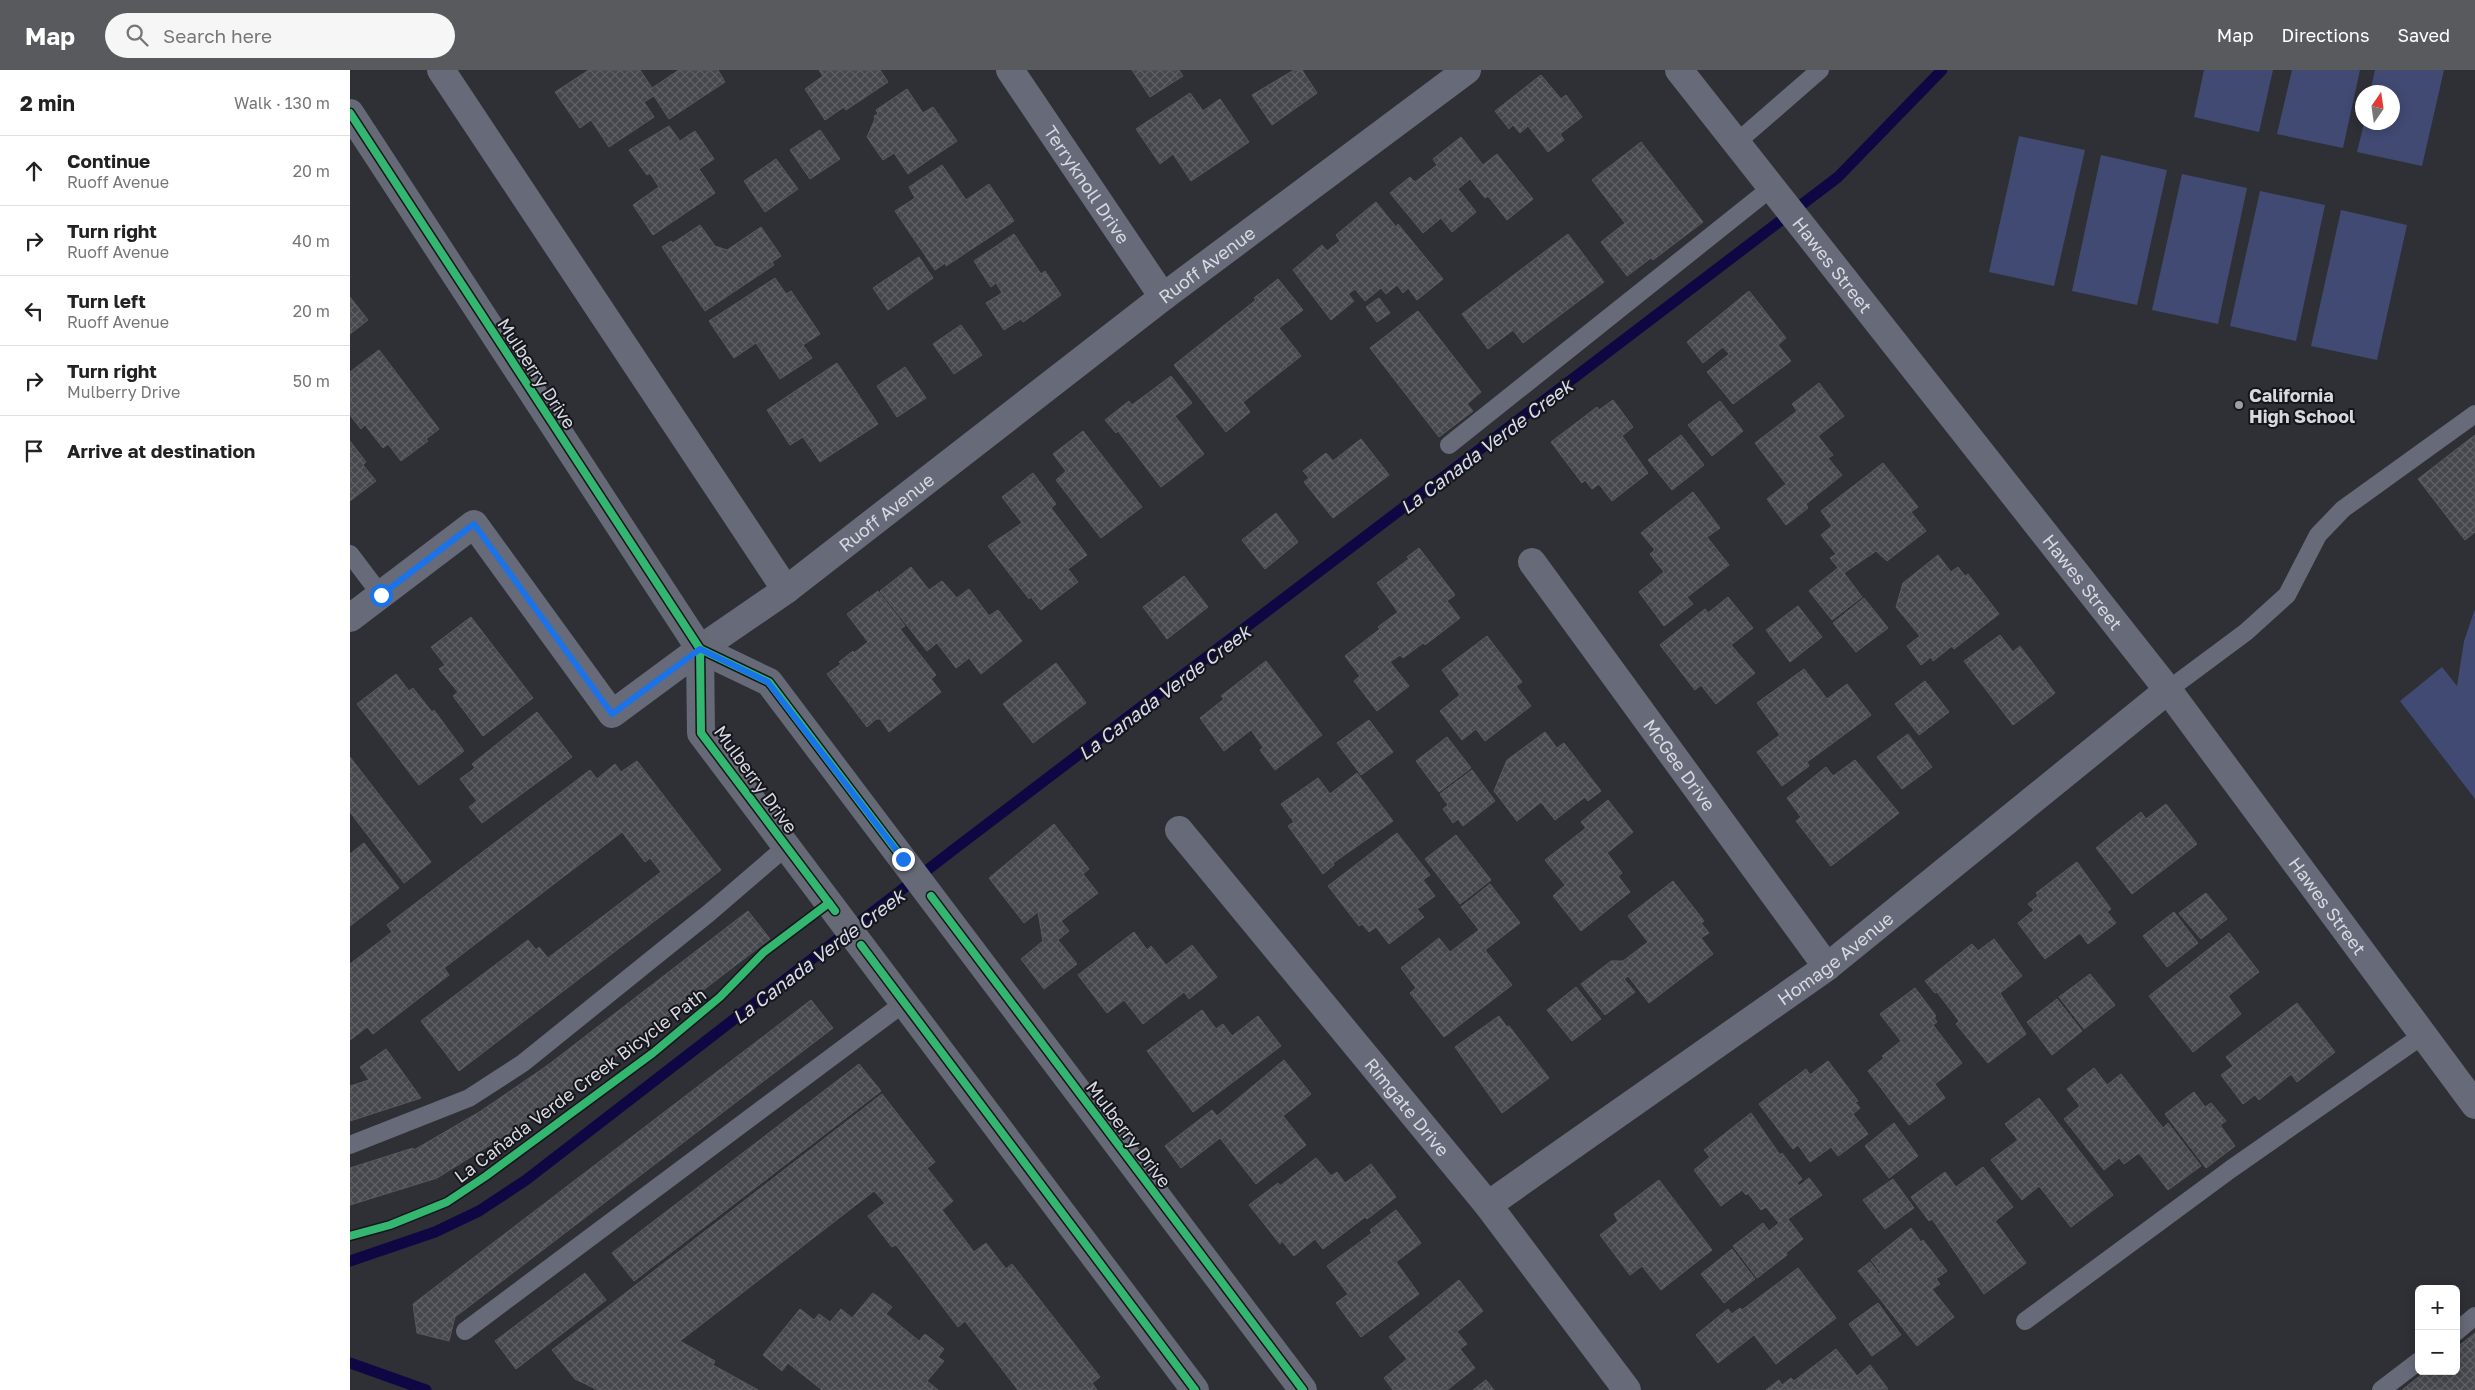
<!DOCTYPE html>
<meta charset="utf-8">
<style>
body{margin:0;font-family:"Golos Text",sans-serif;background:#f6f6f6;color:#222}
.controls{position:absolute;right:15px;bottom:15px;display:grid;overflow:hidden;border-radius:8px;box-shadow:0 2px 12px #0003}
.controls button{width:45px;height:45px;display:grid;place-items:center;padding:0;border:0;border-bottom:1px solid #e0e0e0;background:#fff;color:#222;font:25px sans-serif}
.compass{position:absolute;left:2005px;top:15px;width:45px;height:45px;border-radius:50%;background:#fff;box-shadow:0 2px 12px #0003;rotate:13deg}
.stop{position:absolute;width:15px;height:15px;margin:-11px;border:4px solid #1a73e8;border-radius:50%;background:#fff}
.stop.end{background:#1a73e8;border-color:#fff;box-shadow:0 1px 5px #0008}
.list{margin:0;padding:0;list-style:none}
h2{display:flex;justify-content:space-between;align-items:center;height:65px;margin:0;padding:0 20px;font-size:21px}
h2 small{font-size:16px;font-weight:400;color:#767676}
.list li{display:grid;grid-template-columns:32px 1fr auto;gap:15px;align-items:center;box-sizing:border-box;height:70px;padding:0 20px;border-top:1px solid #e0e0e0}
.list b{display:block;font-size:19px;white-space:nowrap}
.list p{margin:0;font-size:16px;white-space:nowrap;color:#767676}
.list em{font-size:16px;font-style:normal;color:#767676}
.icon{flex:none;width:28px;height:28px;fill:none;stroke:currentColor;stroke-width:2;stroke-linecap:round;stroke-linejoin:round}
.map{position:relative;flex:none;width:2125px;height:1320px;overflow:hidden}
header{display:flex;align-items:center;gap:30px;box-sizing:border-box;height:70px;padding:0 25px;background:#595a5d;color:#fff}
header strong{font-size:24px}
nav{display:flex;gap:28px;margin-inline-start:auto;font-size:18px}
.search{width:350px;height:45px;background:#f6f6f6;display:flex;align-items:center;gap:12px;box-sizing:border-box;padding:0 18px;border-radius:28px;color:#767676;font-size:19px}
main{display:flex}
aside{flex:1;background:#fff}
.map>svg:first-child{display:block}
.pitch{fill:#414a73}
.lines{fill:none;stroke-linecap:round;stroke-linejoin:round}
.stream{stroke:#0d0743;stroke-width:11}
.building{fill:url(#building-cross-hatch);stroke:#58595e}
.lane{stroke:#676a78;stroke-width:18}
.street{stroke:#676a78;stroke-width:28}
.primary{stroke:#666a77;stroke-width:28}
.cycleway-casing{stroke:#15161b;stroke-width:11}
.cycleway{stroke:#33b770;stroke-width:8}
.route{stroke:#1a73e8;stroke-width:6}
.poi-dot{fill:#9c9ea5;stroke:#15161b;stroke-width:2}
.labels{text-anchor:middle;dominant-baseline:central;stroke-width:4;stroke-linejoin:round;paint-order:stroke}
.street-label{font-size:18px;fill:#d7d9e1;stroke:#15161b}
.poi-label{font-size:18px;font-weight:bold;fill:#d7d9e1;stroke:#15161b;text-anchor:start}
.water-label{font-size:19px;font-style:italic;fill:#d6dbef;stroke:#15161b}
</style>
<header>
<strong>Map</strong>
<div class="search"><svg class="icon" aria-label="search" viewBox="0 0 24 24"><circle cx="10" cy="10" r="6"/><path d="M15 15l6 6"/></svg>Search here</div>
<nav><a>Map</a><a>Directions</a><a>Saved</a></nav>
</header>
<main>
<aside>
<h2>2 min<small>Walk · 130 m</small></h2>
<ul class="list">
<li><svg class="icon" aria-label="ahead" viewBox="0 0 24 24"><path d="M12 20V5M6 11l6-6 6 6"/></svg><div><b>Continue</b><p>Ruoff Avenue</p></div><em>20 m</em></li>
<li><svg class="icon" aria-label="right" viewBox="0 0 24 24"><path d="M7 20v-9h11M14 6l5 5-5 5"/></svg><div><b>Turn right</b><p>Ruoff Avenue</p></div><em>40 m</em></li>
<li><svg class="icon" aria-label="left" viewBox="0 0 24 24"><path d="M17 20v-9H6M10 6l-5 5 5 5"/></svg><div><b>Turn left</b><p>Ruoff Avenue</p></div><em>20 m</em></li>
<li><svg class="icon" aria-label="right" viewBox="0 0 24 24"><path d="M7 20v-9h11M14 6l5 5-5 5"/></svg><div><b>Turn right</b><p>Mulberry Drive</p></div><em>50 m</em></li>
<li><svg class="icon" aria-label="arrive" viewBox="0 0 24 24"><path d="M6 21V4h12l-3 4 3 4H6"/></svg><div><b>Arrive at destination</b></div></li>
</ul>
</aside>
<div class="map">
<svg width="2125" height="1320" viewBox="0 0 2125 1320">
<defs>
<pattern id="building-cross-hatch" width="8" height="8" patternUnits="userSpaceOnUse" patternTransform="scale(1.25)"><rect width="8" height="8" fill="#45474c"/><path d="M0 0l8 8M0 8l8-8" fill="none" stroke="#5f6166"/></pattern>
</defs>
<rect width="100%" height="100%" fill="#2e3036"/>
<g class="pitch">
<path d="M1854 0H1923L1909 62 1844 47Z"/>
<path d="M1942 0H2010L1993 78 1927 64Z"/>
<path d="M2025 0H2094L2072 96 2007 82 2014 53 2042 52V22H2020Z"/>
<path d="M1669 66 1735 80 1704 216 1639 202Z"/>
<path d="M1751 85 1817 100 1787 235 1722 221Z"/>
<path d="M1832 104 1897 118 1868 254 1802 240Z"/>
<path d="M1910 121 1975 135 1946 271 1880 256Z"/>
<path d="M1991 140 2057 155 2027 290 1961 276Z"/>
<path d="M2125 539V729L2050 631 2092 597 2107 616 2114 571Z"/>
</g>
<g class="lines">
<g class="stream">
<path d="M0 1191 85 1162 129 1141 176 1110 607 777 1488 107 1592 0"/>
<path d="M0 1293 76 1320"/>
</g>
</g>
<g class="building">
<path d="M239 0H290L302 18 329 0H368L375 12 319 49 304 26 294 32 304 47 259 77 241 50 230 58 205 22Z"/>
<path d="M469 0H530L538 12 496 40 494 37 475 50 455 19 473 6Z"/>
<path d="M782 0H829L833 6 800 27Z"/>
<path d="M944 0H952L967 23 922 55 902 25Z"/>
<path d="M1191 5 1211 29 1216 25 1232 47 1210 64 1214 70 1198 82 1178 56 1170 63 1163 55 1159 59 1145 41Z"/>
<path d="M557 19 573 43 583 37 607 71 558 104 544 83 533 90 517 67 525 49 524 46 528 44 526 40Z"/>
<path d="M840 23 853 41 870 29 899 72 841 111 823 84 810 94 786 59Z"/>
<path d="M319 56 330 71 345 61 364 89 349 99 365 123 303 165 283 135 309 117 300 103 297 105 279 80Z"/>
<path d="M470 60 490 89 460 109 440 80Z"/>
<path d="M1111 67 1133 95 1147 84 1183 129 1157 150 1138 126 1135 128 1120 109 1108 119 1126 142 1102 162 1091 148 1073 163 1040 123 1060 107 1065 112 1087 95 1083 89Z"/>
<path d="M1291 72 1353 152 1303 190 1301 188 1277 206 1251 172 1275 153 1242 110Z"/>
<path d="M426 89 448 119 415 142 394 111Z"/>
<path d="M592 95 616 130 639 114 664 151 596 196 595 193 585 200 545 141 565 128 559 117Z"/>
<path d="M1026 132 1046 157 1048 154 1093 209 1067 230 1058 218 1053 223 1047 215 1036 224 1031 218 1015 231 1005 219 998 224 1004 231 981 250 943 200 972 175 977 181 990 171 986 165Z"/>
<path d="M350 155 365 176 377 180 411 157 431 186 422 192 424 195 355 241 312 177 321 171 323 173Z"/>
<path d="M664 164 691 204 695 201 711 225 673 252 671 249 654 260 636 233 652 223 646 213 641 217 624 191Z"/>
<path d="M1218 164 1254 212 1173 273 1163 260 1138 279 1112 244Z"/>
<path d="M569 187 583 208 538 240 523 218Z"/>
<path d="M425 208 436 224 441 221 470 264 453 275 462 288 430 309 406 273 384 288 359 251Z"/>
<path d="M928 209 953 240 929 258 951 286 893 332 900 342 876 362 824 295 906 230 904 228Z"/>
<path d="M1399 221 1436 268 1428 275 1441 291 1383 334 1357 302 1379 284 1373 277 1353 293 1337 272Z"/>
<path d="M0 227 18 250 0 264Z"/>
<path d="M1029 228 1040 243 1027 252 1016 237Z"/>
<path d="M1068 241 1131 322 1117 334 1123 341 1089 367 1020 278Z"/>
<path d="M611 255 632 285 604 304 583 274Z"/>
<path d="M29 280 89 359 76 369 78 371 51 391 38 374 33 378 15 355 11 359 0 345V302Z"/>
<path d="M487 293 528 354 470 392 453 367 440 375 417 340Z"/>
<path d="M555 297 576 328 547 347 527 316Z"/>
<path d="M821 306 842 333 825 346 854 384 811 417 768 361 766 363 755 350 779 331 782 335Z"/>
<path d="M1469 313 1494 346 1468 366 1483 385 1478 388 1492 405 1456 434 1458 438 1436 455 1417 429 1436 414 1405 373 1447 341 1442 334Z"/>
<path d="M1263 330 1283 357 1272 366 1298 403 1262 431 1249 414 1242 419 1235 410 1232 413 1201 372 1247 337 1249 340Z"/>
<path d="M1370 331 1393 361 1362 386 1338 355Z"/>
<path d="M733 361 792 437 751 468 706 410 716 401 703 384Z"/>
<path d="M1331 365 1354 395 1322 420 1298 390Z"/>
<path d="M2125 365V462L2115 470 2068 409Z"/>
<path d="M1011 369 1039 405 983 448 954 412 959 408 953 401 976 383 983 391Z"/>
<path d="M0 371 16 392 13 395 26 411 0 431Z"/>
<path d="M1533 393 1568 437 1561 442 1576 461 1537 491 1526 481 1494 503 1512 527 1482 550 1459 521 1488 498 1480 488 1486 484 1471 465 1482 456 1471 441Z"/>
<path d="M683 403 706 434 701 438 737 485 718 499 728 512 691 540 681 527 679 529 638 476 672 453 652 427Z"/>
<path d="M1343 422 1370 458 1357 467 1379 495 1337 527 1343 534 1314 556 1289 522 1314 502 1300 484 1305 480 1291 463Z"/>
<path d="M926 443 948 472 915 499 892 470Z"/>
<path d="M1069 478 1105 525 1097 531 1110 548 1075 575 1073 573 1053 588 1050 585 1040 592 1059 616 1027 641 1004 611 1010 606 995 586 1030 559 1028 557 1048 542 1027 513 1059 489 1057 487Z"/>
<path d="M1588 485 1601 502 1608 497 1615 506 1618 504 1649 544 1604 579 1602 576 1583 591 1581 587 1571 595 1557 576 1570 566 1546 537 1553 513Z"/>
<path d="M561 497 579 520 592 511 607 528 619 519 639 546 648 540 672 571 631 604 619 588 606 598 587 573 577 581 530 521Z"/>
<path d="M834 506 858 537 817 569 793 537Z"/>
<path d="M528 521 555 556 550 559 586 605 581 609 591 622 539 662 530 649H526L517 657 477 604 491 594 489 592 503 581 504 583 518 572 497 544Z"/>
<path d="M1378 527 1403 558 1381 575 1405 603 1366 634 1351 615 1345 620 1310 575 1355 539 1358 543Z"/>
<path d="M1514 528 1538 558 1506 582 1483 553Z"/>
<path d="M1448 536 1472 567 1440 592 1416 560Z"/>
<path d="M121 547 183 628 133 666 103 626 108 622 89 599 95 595 81 577Z"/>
<path d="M1650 565 1663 582 1670 576 1705 623 1663 655 1614 591Z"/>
<path d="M1137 566 1172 612 1166 616 1181 636 1135 671 1126 659 1112 670 1090 641 1110 625 1092 600Z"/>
<path d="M916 591 972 665 925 700 910 680 913 677 901 660 874 681 850 648 874 629 871 626Z"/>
<path d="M706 593 736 633 683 673 653 634Z"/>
<path d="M1454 599 1477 629 1497 614 1521 645 1457 692 1459 696 1432 716 1407 682 1430 665 1407 633Z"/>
<path d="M46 604 59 621 63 618 82 642 84 640 114 681 69 715 7 634Z"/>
<path d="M1575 611 1599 642 1569 665 1545 634Z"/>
<path d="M187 642 222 687 132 753 119 737 127 731 110 709 125 698 122 694Z"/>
<path d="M1019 650 1043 682 1011 705 987 673Z"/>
<path d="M1195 662 1207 678 1214 673 1251 721 1238 731 1235 727 1205 750 1191 732 1167 751 1144 721 1157 690Z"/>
<path d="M1558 664 1582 697 1552 719 1527 687Z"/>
<path d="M1097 667 1121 698 1089 722 1066 691Z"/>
<path d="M0 687 81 792 54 813 0 742Z"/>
<path d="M1505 690 1549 743 1481 796 1446 751 1451 747 1437 728 1476 697 1483 706Z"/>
<path d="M287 691 371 800 109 1001 71 951 178 870 186 880 189 877 198 888 311 802 300 788 295 792 272 762 94 898 99 905 23 964 17 957 0 970V894L42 862 37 855 240 700 247 709 265 694 271 702Z"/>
<path d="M1122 700 1145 731 1113 756 1108 749 1103 753 1093 739 1098 735 1090 724Z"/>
<path d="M1007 703 1043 751 983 793 984 795 973 804 938 756 944 752 931 734 968 708 980 724Z"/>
<path d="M1258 730 1283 762 1257 783 1272 803 1268 806 1280 822 1231 861 1203 826 1215 815 1195 790 1236 758 1231 752Z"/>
<path d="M1816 734 1847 774 1782 824 1746 778 1791 742 1796 749Z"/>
<path d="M704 754 739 799 733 804 748 823 711 851 719 861 708 870 727 894 694 919 671 889 693 871 688 842 674 853 639 808Z"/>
<path d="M1047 763 1080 805 1073 810 1085 826 1067 839 1074 847 1039 874 1026 857 1019 862 1012 854 1009 856 978 816Z"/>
<path d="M1106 765 1141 810 1110 834 1075 789Z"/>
<path d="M14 773 49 818 0 856V784Z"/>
<path d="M1727 792 1761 839 1757 842 1766 853 1738 874 1730 863 1695 889 1668 853 1684 840 1678 834 1688 826 1686 823Z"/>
<path d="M1323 811 1354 851 1351 853 1359 863 1351 868 1363 884 1299 933 1278 906 1274 909 1285 922 1255 945 1231 914 1261 891H1273L1298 872 1278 846Z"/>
<path d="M1140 814 1170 853 1135 880 1162 915 1094 967 1060 923 1066 918 1051 898 1089 868 1100 882 1129 860 1111 837Z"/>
<path d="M1856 823 1877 849 1851 869 1829 843Z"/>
<path d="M398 841 420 869 196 1040 87 1108 0 1135V1098L63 1078 64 1080 131 1041 198 995Z"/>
<path d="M1824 842 1848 873 1817 897 1793 866Z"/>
<path d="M784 862 797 880 801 876 816 895 842 875 867 907 839 929 834 922 793 954 774 930 757 943 728 905Z"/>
<path d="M1879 863 1909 902 1878 926 1891 944 1843 982 1799 926Z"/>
<path d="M1644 869 1672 906 1650 923 1676 964 1638 993 1606 954 1609 951 1587 922 1585 923 1575 911 1622 874 1628 881Z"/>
<path d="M1740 904 1765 935 1734 959 1709 927Z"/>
<path d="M1226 917 1251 949 1222 971 1197 940Z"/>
<path d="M1565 918 1586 946 1584 948 1587 952 1583 955 1612 993 1585 1014 1595 1028 1559 1055 1518 1001 1534 988 1532 986 1551 971 1530 944Z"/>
<path d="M1707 929 1732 961 1702 985 1677 952Z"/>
<path d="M461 930 483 958 105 1247 99 1271 67 1263 63 1234Z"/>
<path d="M1947 933 1985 982 1947 1012 1941 1004 1909 1030 1905 1025 1893 1034 1871 1005 1883 996 1876 987Z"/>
<path d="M852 940 866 959 873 954 882 966 908 946 931 976 843 1042 797 981Z"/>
<path d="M1149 946 1157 957 1159 956 1199 1008 1152 1043 1105 977Z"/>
<path d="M36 979 71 1028 0 1051V1016L19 1010 10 997Z"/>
<path d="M934 990 961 1024 933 1046 956 1075 906 1114 870 1068 831 1098 815 1076 862 1040 867 1046Z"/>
<path d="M1478 991 1508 1031 1505 1032 1510 1038 1503 1044 1518 1064 1488 1086 1481 1077 1460 1092 1448 1075 1443 1079 1409 1034 1456 999 1460 1005Z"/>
<path d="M509 994 531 1021 284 1211 262 1183Z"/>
<path d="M1744 998 1757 1015 1771 1004 1813 1058 1818 1053 1851 1096 1818 1120 1789 1083 1774 1094 1769 1088 1754 1100 1714 1049 1730 1036 1717 1019Z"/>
<path d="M1844 1022 1855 1037 1861 1033 1876 1051 1870 1055 1885 1076 1856 1098 1815 1044Z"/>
<path d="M532 1024 585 1092 577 1098 603 1131 592 1140 624 1182 636 1173 656 1199 662 1194 750 1307 742 1313 747 1320H668L615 1251 608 1257 546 1175 542 1177 518 1146 535 1133 524 1121 330 1271 365 1291 363 1295 408 1320H248L225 1309 202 1280Z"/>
<path d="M1689 1028 1763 1125 1721 1157 1689 1116 1672 1130 1641 1090 1668 1070 1655 1054Z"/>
<path d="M1401 1043 1430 1085 1432 1083 1452 1109 1447 1113 1449 1116 1459 1108 1472 1125 1438 1149 1453 1169 1436 1183 1437 1185 1407 1208 1383 1176 1413 1153 1419 1161 1429 1153 1416 1137 1411 1140 1398 1123 1396 1125 1392 1120 1371 1136 1344 1100 1360 1087 1354 1080Z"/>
<path d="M1544 1053 1568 1086 1539 1108 1515 1076Z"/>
<path d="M966 1088 981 1106 987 1102 995 1113 1021 1094 1046 1127 1017 1149 1015 1147 973 1179 965 1169 944 1186 932 1171 930 1174 899 1135 928 1113 930 1116Z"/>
<path d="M1633 1097 1663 1137 1645 1151 1676 1193 1634 1224 1582 1149 1579 1151 1561 1127 1595 1102 1606 1117Z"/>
<path d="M1543 1109 1564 1138 1535 1159 1513 1130Z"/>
<path d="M1309 1110 1362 1180 1311 1220 1292 1196 1280 1205 1250 1165 1268 1151 1264 1144Z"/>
<path d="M1046 1140 1071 1173 1046 1192 1069 1224 1011 1267 986 1233 998 1224 977 1196 1022 1163 1020 1160Z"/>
<path d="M1561 1158 1571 1172 1573 1170 1597 1201 1586 1209 1590 1214 1582 1219 1604 1247 1567 1276 1508 1201 1520 1192 1529 1204 1531 1203 1521 1190Z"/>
<path d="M1382 1179 1405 1209 1374 1233 1351 1204Z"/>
<path d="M1448 1198 1486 1248 1426 1294 1404 1265 1368 1293 1346 1265 1378 1239 1382 1244 1390 1238 1392 1240Z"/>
<path d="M235 1203 256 1230 166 1299 145 1271Z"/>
<path d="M1109 1210 1133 1241 1107 1262 1117 1274 1110 1279 1125 1298 1097 1320H1043L1034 1308 1057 1289 1039 1267Z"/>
<path d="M523 1223 542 1237 536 1244 569 1271 575 1264 594 1279 588 1287 594 1291 577 1311 588 1320H472L438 1293 432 1301 413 1285 450 1239 464 1250 469 1244 480 1252 491 1239 502 1248Z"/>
<path d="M1528 1233 1551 1265 1522 1286 1499 1254Z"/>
<path d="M2125 1263V1320H2052L2076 1301H2106V1278Z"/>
<path d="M1486 1279 1507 1306 1520 1295 1538 1319 1416 1320 1429 1310 1432 1315 1441 1308 1444 1311Z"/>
<path d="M1136 1310 1144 1320H1123Z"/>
</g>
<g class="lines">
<g class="lane">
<path d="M1386 73 1470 0"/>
<path d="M1099 375 1421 118"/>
<path d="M0 484 31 525"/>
<path d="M1818 620 1896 562 1937 525 1968 465 1993 439 2125 344"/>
<path d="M0 1075 119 1028 173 993 359 843 437 776"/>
<path d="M1675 1251 1881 1099 2073 965"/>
<path d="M115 1261 554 933"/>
<path d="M2106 1262 2125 1246"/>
<path d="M2031 1320 2069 1291"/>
</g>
<g class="street">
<path d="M91 0 436 520"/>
<path id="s1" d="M660 0 813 227"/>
<path id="s2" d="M1329 0 1818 620 2125 1035"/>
<path id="s3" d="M1182 492 1477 897"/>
<path id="s4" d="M0 548 124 454 262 644 350 579 436 520 813 227 1117 0"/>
<path id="s5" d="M829 760 1138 1135 1277 1320"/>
<path id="s6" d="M1138 1135 1477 897 1818 620"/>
</g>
<g class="primary">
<path d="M0 43 350 579 419 612 953 1320"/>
<path d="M350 579 351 663 845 1320"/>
</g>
<defs>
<g id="cycleway">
<path d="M0 43 350 579 419 612 553 789"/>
<path d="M350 579 351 663 485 841"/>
<path d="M581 826 953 1320"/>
<path d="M511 875 845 1320"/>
<path d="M0 1166 40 1155 97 1132 136 1106 303 983 370 927 414 882 479 833"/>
</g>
</defs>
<use href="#cycleway" class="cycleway-casing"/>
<use href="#cycleway" class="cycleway"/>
</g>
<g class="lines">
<path class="route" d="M31 525 124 454 262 644 350 579 418 612 553 789"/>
</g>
<circle class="poi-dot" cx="1889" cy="335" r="5"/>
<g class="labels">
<g class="street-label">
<text stroke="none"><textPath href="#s1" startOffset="138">Terryknoll Drive</textPath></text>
<text stroke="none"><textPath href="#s4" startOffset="1136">Ruoff Avenue</textPath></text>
<text stroke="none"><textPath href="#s2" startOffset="248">Hawes Street</textPath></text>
<text transform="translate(187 303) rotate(57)">Mulberry Drive</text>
<text stroke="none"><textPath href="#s4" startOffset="731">Ruoff Avenue</textPath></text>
<text stroke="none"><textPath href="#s2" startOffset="652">Hawes Street</textPath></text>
<text stroke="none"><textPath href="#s3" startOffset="251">McGee Drive</textPath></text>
<text transform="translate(406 709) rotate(54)">Mulberry Drive</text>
<text stroke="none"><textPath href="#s2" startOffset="1058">Hawes Street</textPath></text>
<text stroke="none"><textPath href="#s6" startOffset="426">Homage Avenue</textPath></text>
<text transform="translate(230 1015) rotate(-37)">La Cañada Verde Creek Bicycle Path</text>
<text stroke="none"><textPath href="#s5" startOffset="359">Rimgate Drive</textPath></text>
<text transform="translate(779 1064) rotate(53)">Mulberry Drive</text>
</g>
<g class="poi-label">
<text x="1899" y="325">California<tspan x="1899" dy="21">High School</tspan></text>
</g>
<g class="water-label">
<text transform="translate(1136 376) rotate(-37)">La Canada Verde Creek</text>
<text transform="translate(814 622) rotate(-37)">La Canada Verde Creek</text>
<text transform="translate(468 886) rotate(-37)">La Canada Verde Creek</text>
</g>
</g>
</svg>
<div class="controls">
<button>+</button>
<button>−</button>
</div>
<svg class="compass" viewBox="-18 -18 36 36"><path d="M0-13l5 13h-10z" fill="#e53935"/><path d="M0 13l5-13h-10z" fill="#767676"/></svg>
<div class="stop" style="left:31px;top:525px"></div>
<div class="stop end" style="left:553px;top:789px"></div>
</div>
</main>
